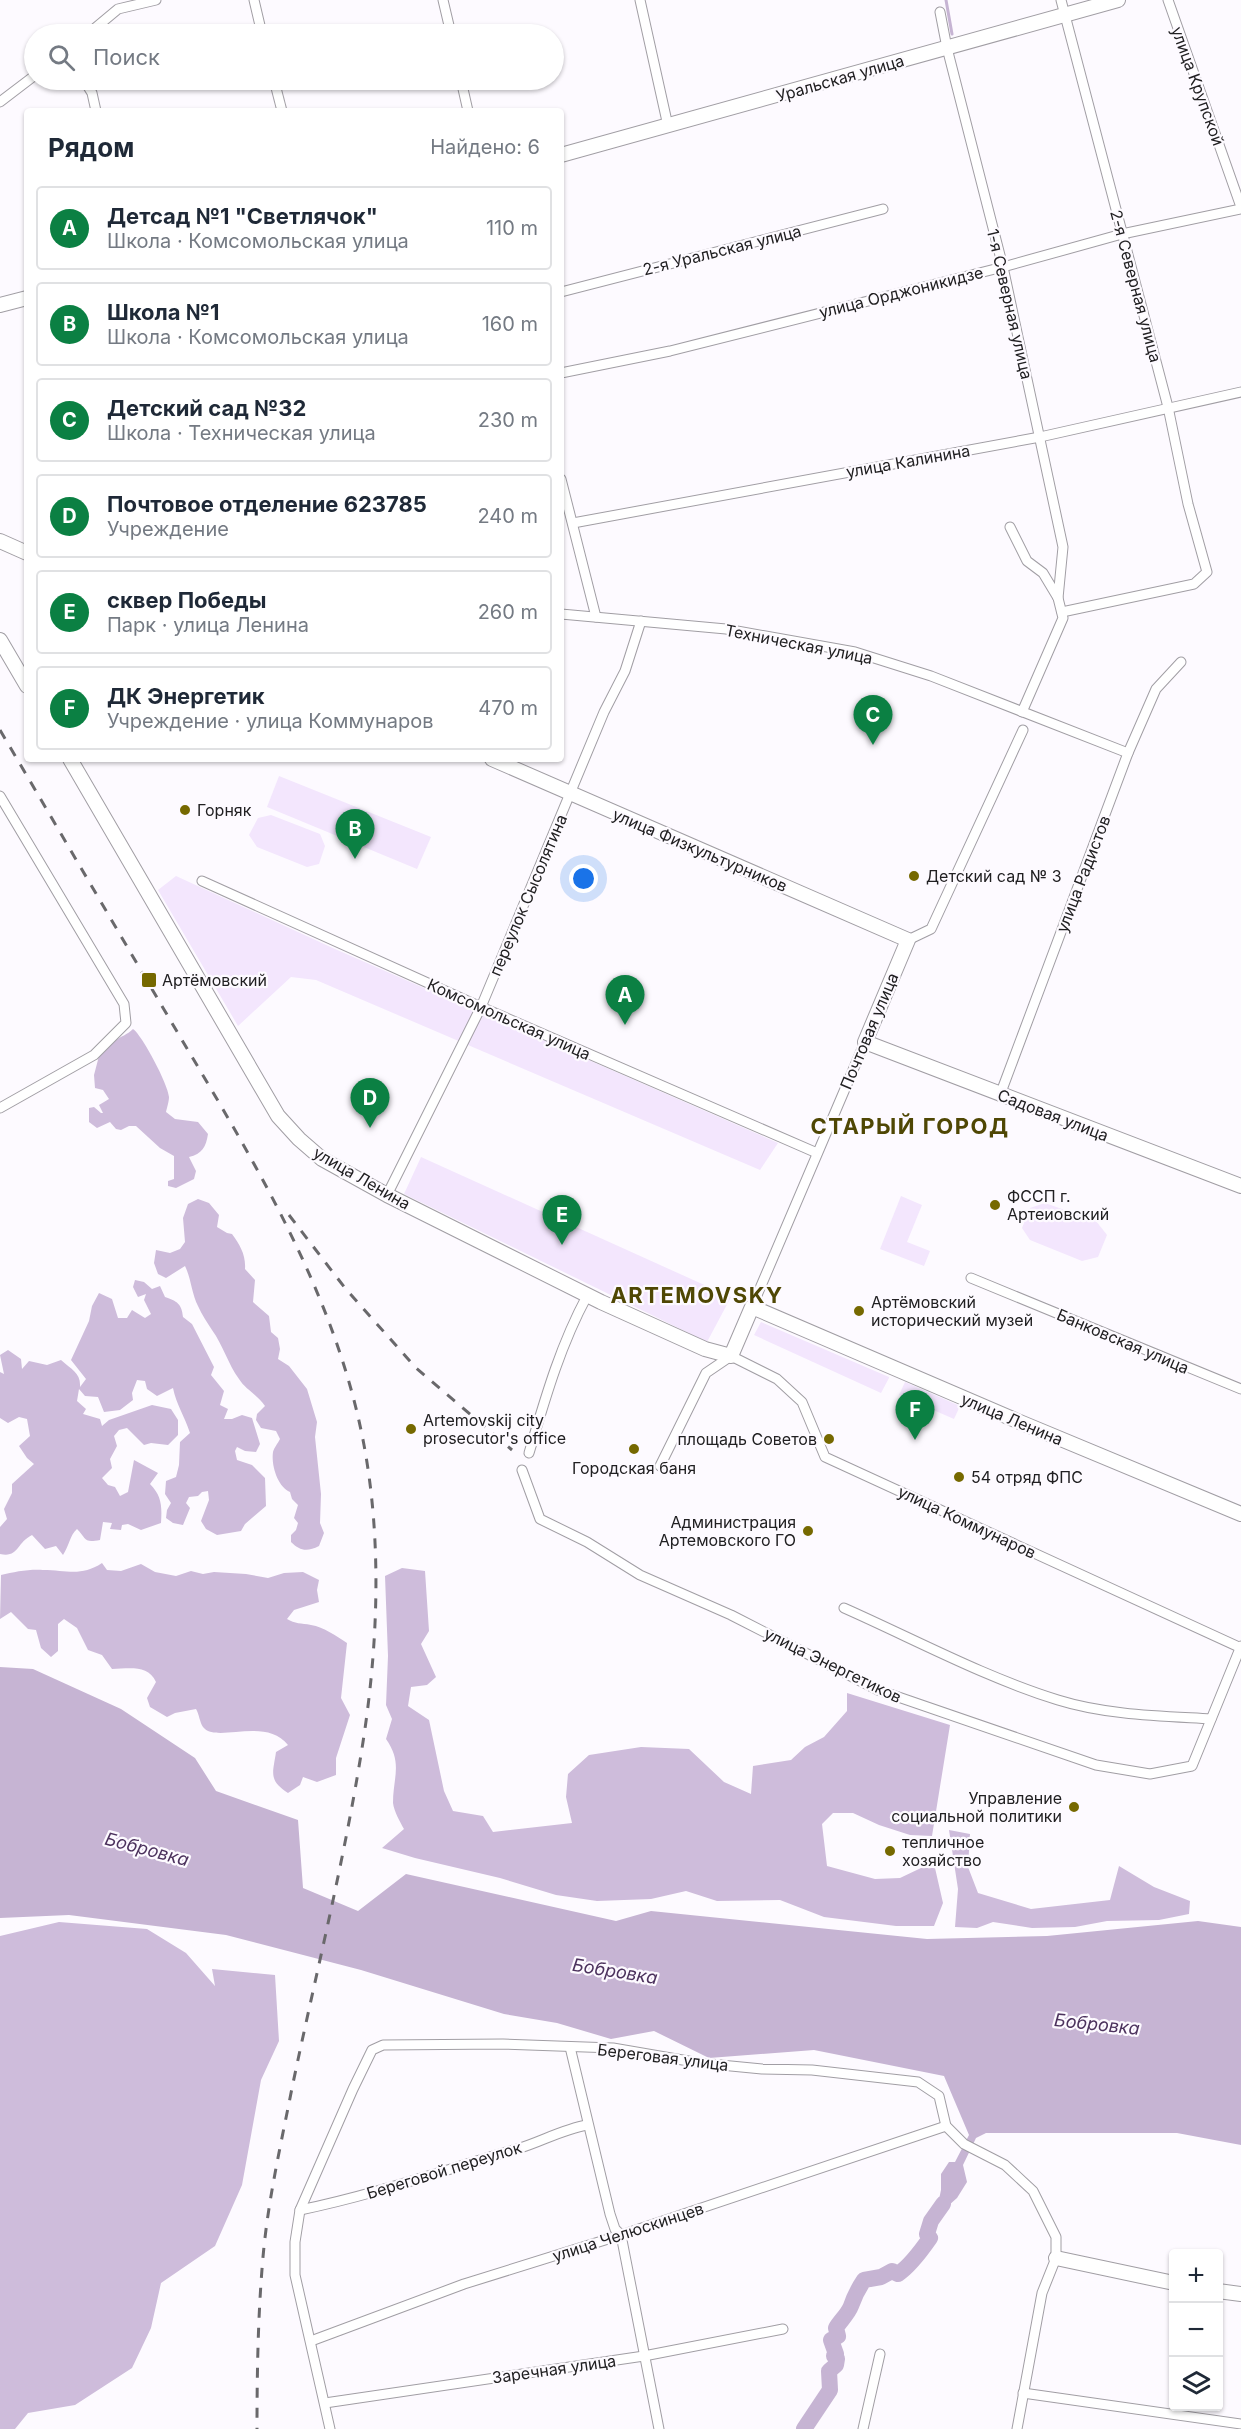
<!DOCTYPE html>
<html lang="ru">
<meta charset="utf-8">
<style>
body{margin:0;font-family:Inter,sans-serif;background:#f6f6f7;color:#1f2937}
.controls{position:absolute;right:18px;bottom:18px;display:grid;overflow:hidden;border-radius:6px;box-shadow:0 2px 4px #0004}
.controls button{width:54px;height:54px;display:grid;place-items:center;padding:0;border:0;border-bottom:2px solid #e0e1e3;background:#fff;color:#1f2937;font:30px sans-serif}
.you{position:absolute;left:584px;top:879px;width:21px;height:21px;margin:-15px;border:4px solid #fff;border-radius:50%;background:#1a73e8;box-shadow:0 0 0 9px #1a73e833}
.badge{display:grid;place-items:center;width:39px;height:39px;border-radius:50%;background:#0b8043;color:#fff;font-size:20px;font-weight:700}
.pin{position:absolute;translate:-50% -50px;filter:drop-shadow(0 2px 3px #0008)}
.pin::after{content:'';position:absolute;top:32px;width:21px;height:18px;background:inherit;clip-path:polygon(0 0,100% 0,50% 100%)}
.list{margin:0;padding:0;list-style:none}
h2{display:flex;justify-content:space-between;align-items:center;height:78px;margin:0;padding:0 24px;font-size:26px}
h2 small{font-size:20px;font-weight:400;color:#747a83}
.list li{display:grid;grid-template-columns:39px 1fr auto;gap:18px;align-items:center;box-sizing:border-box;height:84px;margin:0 12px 12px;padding:0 12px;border:2px solid #e0e1e3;border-radius:6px}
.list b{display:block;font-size:22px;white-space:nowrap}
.list p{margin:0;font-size:20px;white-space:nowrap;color:#747a83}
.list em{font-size:20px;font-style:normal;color:#747a83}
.icon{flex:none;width:33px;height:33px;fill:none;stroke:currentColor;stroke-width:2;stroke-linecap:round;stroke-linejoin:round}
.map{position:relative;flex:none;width:1241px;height:2429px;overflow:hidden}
.search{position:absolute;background:#fff;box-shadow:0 2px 4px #0004;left:24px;top:24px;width:540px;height:66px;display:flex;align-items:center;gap:15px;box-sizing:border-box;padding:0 21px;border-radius:33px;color:#747a83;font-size:22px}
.panel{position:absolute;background:#fff;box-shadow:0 2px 4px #0004;left:24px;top:108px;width:540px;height:654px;border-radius:6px}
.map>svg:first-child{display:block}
.green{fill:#f3e6fd}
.forest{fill:#cebcdb}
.water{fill:#c6b4d3}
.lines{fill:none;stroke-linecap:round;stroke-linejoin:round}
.stream{stroke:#c6b4d3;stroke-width:3}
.river{stroke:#c6b4d3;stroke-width:16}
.street-casing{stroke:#a19ea4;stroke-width:11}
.secondary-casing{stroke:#a19ea4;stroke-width:16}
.street{stroke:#fff;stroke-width:9}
.secondary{stroke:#fff;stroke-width:14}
.rail{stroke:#69686b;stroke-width:3;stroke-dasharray:10 10;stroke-linecap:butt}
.poi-dot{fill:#766900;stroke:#fdfaff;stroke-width:2}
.labels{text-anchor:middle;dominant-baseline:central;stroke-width:4.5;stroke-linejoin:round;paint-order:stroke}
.street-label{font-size:16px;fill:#212022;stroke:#fdfaff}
.poi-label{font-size:16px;fill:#212022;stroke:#fdfaff;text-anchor:start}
.water-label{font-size:18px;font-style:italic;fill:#4c325d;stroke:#fdfaff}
.district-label{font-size:22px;font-weight:bold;letter-spacing:1.5px;fill:#4f4704;stroke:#fdfaff}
</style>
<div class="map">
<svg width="1241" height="2429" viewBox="0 0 1241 2429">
<rect width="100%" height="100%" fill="#fdfaff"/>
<g class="green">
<path d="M279 776 431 837 417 869 267 807Z"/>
<path d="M271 815 320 834 325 846 319 864 307 867 257 847 249 835 258 818Z"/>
<path d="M176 876 335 949 778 1143 760 1170 316 980 291 977 238 1026 158 890Z"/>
<path d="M421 1157 731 1297 707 1342 404 1194Z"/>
<path d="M901 1196 922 1205 907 1242 930 1251 924 1266 880 1249Z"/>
<path d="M1045 1203 1096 1221 1107 1235 1098 1257 1082 1261 1030 1240 1022 1228 1030 1208Z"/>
<path d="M761 1322 889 1377V1378L881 1393 754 1335Z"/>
<path d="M905 1382 960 1406 954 1419 899 1395Z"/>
</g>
<g class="forest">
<path d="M133 1029C142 1035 168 1084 169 1097 169 1101 167 1108 166 1112L175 1119 198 1122 208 1134C206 1147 202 1154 189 1157L196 1171 194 1179 176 1188 168 1186V1181L174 1179V1156L160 1148 136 1126H129L121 1130 116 1129 110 1122 97 1128 89 1122V1108L94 1107 101 1113H103L99 1105 109 1099 103 1090 95 1088 94 1075 99 1056C106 1051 110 1045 115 1041 121 1036 127 1035 133 1029Z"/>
<path d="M198 1199 209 1203 219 1215 217 1227 227 1233 232 1234C240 1245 246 1255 245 1269L255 1280 253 1302 269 1316 271 1332 278 1338 280 1349 278 1359 289 1366 307 1389 317 1422 315 1437 321 1494 320 1523 324 1533 319 1546C307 1552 300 1551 291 1542V1535L296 1530 298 1523 294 1518 298 1505 292 1499 290 1492C278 1487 271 1466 273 1452 274 1448 278 1443 280 1439L276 1431 261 1428 256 1420 257 1414 265 1406C258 1395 246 1390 239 1379 228 1364 223 1345 212 1330 207 1322 202 1315 198 1306 192 1295 191 1278 185 1266L166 1278 158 1274 154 1263 156 1250 170 1253 180 1249 185 1242 183 1218 188 1204Z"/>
<path d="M135 1280 144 1282 152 1289 160 1286 165 1297C177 1301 182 1304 183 1317L192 1324 214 1367 211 1375 224 1391 220 1405 228 1409 224 1419H232L242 1415 252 1418 260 1444 256 1452 245 1451 237 1447 235 1451 237 1460 252 1465 265 1478 266 1506 245 1524 241 1531 217 1535 206 1529 201 1521 209 1500 208 1491 202 1492 198 1496 189 1497 186 1503 190 1508 183 1525 173 1523 166 1518 167 1510 171 1503 165 1494 166 1481 176 1477 179 1465 180 1442 190 1433C185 1417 176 1404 173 1388L157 1396 147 1389 145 1381 137 1380 132 1393 133 1400 120 1410 104 1412 98 1397 85 1396 79 1389 77 1401 86 1409 83 1414 100 1419 102 1426 109 1420 152 1405 171 1409 178 1420V1435L168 1445 151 1443 144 1445 127 1428 119 1430 114 1436 117 1446 110 1459 112 1468 102 1478 108 1485 115 1487 120 1496 128 1492 134 1460 158 1473 150 1484C162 1496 162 1507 161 1523L141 1530 128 1524 122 1525 121 1530 110 1529 112 1523 103 1522 100 1540C83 1543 87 1539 77 1529 70 1535 69 1546 63 1555L56 1546 45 1549 32 1535C16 1543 19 1558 0 1554V1527L7 1519 4 1509 12 1493V1484L34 1464 27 1458 19 1446 30 1436 27 1419 19 1417 8 1423 0 1418V1372L4 1374 0 1355 8 1350 21 1359 22 1369 29 1361 47 1365 61 1360C72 1370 81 1373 80 1387L86 1379 71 1360 89 1321 92 1306 99 1293 112 1299 118 1318H127L132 1310 145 1318 151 1314 144 1300 146 1294 138 1297 133 1287Z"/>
<path d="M102 1563 107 1570 121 1571 141 1564 155 1572 176 1576 191 1571 203 1574 214 1572 246 1574 268 1578 284 1573 303 1572 319 1580 317 1590 319 1602 294 1610 287 1619C295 1624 301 1623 311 1625 324 1627 336 1636 347 1643L341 1698 350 1715 336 1758V1775L317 1782 303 1777 300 1785 288 1793C268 1780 273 1773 276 1752L288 1745C265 1716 216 1744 203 1727 200 1723 199 1714 196 1709L175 1713 167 1717 150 1707 147 1698 156 1682C148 1664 128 1669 112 1669L102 1655 88 1650 77 1628 64 1619 58 1624V1651L51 1657 41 1648 36 1630 28 1629 11 1612 0 1619 1 1575C14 1572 29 1569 43 1570 67 1570 81 1577 102 1563Z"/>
<path d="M402 1568 425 1571 429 1631 421 1644 436 1677 427 1685 411 1687 408 1706 429 1720 444 1791 453 1811 483 1816 493 1832 572 1823 566 1797 568 1774 589 1755 641 1747 689 1749 724 1782 751 1794 753 1766 791 1760 805 1747 824 1737 847 1711V1693L950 1725 932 1836 910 1835 879 1825 853 1813H833L822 1824 827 1866 875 1879 900 1878 921 1868H935L943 1903 934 1926H896L824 1917 780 1900 717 1901 686 1891 651 1899 597 1901 556 1895 500 1878 415 1858 382 1848 404 1829C400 1822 394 1811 393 1803 393 1777 403 1763 386 1739L392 1719 386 1705 388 1656 385 1576Z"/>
<path d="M949 1830 970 1834 968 1867 978 1893 1031 1909 1110 1900 1119 1866 1154 1887 1190 1901 1189 1914 1159 1920 1107 1921 1075 1927 1032 1928 993 1922 977 1928 955 1927 958 1889Z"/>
<path d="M59 1922 147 1929 186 1953 215 1986 212 1969 275 1975 279 2041 261 2080 242 2185 215 2246 161 2283 151 2328 132 2368 75 2405 28 2413 15 2429H0V1936Z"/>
</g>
<path class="water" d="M0 1667 33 1669 121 1709 195 1758 216 1791 298 1820 303 1888 358 1911 406 1874 616 1921 651 1911 927 1939 1047 1936 1198 1921 1241 1927V2145L1177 2133H986L976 2138 963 2165 967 2182 957 2198 931 2221 937 2209 941 2190V2174L949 2162H955L969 2135 944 2076 814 2050 709 2058 654 2031 611 2039 557 2023 504 2014 361 1970 226 1935 69 1915 0 1918Z"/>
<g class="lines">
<path class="stream" d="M946 0 952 34"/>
<path class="river" d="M804 2429 830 2390 829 2371 836 2365 837 2359 834 2356 836 2354 831 2340 838 2336 836 2328C840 2321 848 2314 851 2306 854 2297 858 2289 864 2280L881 2277 892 2271 898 2274C910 2266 921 2251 930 2238L927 2234 931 2221 943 2204"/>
<defs>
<g id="street">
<path d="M254 0 262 34"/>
<path d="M443 0 451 34"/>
<path d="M640 0 668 126"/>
<path d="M1061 0 1168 407 1188 504 1207 572 1194 584 1062 612"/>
<path d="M1168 0 1241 207"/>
<path d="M940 12 947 48 1003 267 1063 547 1058 598 1063 618 1022 712"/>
<path d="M88 34 118 9 156 0"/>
<path d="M84 80 92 93 96 111"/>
<path d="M274 80 282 111"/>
<path d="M461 80 468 111"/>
<path d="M0 102 34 76"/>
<path d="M561 292 883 209"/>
<path d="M561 373 670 351 1003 267 1122 234 1241 209"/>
<path d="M561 479 596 617"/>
<path d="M573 523 1040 437 1241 392"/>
<path d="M1010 527 1027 561 1043 573 1058 598"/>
<path d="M561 614 726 629 855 652 931 676 1128 753"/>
<path d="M0 796 124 1004 126 1023 94 1055 0 1108"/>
<path d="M202 881 481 1007 817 1153"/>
<path d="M908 940 931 929 1023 730"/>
<path d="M1000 1095 1128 753 1156 689 1181 662"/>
<path d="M387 1195 481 1007 604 712 625 671 641 621"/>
<path d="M971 1278 1241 1389"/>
<path d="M752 1307 865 1042"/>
<path d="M529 1453C545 1399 560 1346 587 1296"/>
<path d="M660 1466 706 1373 731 1356 777 1379 802 1402 825 1457 1241 1648"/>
<path d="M522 1470 540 1519 587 1542 640 1575 731 1615 878 1690 1096 1765 1150 1774 1192 1766 1241 1646"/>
<path d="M844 1608C914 1639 984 1677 1058 1700 1106 1715 1161 1716 1211 1719"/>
<path d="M570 2047 610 2214 615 2229 621 2235 659 2429"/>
<path d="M300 2210C373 2195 445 2170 517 2149 541 2142 563 2129 587 2125"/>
<path d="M311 2341 464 2284 621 2235 946 2126"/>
<path d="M1023 2393 1241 2424"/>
<path d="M325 2403 644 2356 783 2329"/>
<path d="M330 2429 295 2275V2242L300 2210 353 2089 372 2050 383 2045 503 2044 613 2048 700 2063 762 2069 812 2070 918 2082 939 2096 946 2126 964 2144 1005 2165 1033 2191 1056 2237V2258L1042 2293 1017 2429"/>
<path d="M863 2429 880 2354"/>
</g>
<g id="secondary">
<path d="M561 155 1118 0"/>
<path d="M0 305 27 298"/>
<path d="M0 541 27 553"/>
<path d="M0 640 27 686"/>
<path d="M70 759 278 1116 299 1139 322 1159 387 1195 601 1302 705 1349 731 1356 752 1307 1015 1420 1241 1514"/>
<path d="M492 759 908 940 865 1042 1241 1186"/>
<path d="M1056 2258 1174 2283"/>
<path d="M1218 2291 1241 2294"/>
</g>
</defs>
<use href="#street" class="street-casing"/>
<use href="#secondary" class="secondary-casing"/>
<use href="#street" class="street"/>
<use href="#secondary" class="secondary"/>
<g class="rail">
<path d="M0 730C60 832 119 933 179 1035 255 1163 336 1295 364 1445 382 1542 378 1645 363 1742 345 1858 316 1973 292 2088 281 2144 268 2200 263 2257 258 2314 257 2372 257 2429"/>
<path d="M289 1215 345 1288 416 1368 512 1450"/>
</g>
</g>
<g class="poi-dot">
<circle cx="185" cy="810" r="6"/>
<circle cx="914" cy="876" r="6"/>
<rect x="141" y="972" width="16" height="16" rx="3"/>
<circle cx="995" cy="1205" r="6"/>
<circle cx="859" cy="1311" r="6"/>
<circle cx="411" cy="1429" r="6"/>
<circle cx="829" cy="1439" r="6"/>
<circle cx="634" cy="1449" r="6"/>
<circle cx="959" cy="1477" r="6"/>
<circle cx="808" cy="1531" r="6"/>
<circle cx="1074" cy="1807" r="6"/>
<circle cx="890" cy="1851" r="6"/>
</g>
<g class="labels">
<g class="street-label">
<text transform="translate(840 78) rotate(-16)">Уральская улица</text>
<text transform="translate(1198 86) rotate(70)">улица Крупской</text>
<text transform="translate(722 250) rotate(-14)">2-я Уральская улица</text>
<text transform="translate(1136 286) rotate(75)">2-я Северная улица</text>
<text transform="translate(901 292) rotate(-14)">улица Орджоникидзе</text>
<text transform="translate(1010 304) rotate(77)">1-я Северная улица</text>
<text transform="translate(908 461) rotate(-10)">улица Калинина</text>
<text transform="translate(799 644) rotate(11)">Техническая улица</text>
<text transform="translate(700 850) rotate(23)">улица Физкультурников</text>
<text transform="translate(1083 874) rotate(-69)">улица Радистов</text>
<text transform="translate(528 895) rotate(-67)">переулок Сысолятина</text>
<text transform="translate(509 1019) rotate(24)">Комсомольская улица</text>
<text transform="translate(869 1031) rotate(-67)">Почтовая улица</text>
<text transform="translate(1053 1115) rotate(21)">Садовая улица</text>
<text transform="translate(362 1178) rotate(30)">улица Ленина</text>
<text transform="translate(1123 1341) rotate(23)">Банковская улица</text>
<text transform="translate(1012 1419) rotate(23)">улица Ленина</text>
<text transform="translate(967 1522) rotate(25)">улица Коммунаров</text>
<text transform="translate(833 1665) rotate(26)">улица Энергетиков</text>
<text transform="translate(663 2057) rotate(7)">Береговая улица</text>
<text transform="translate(444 2170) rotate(-17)">Береговой переулок</text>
<text transform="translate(628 2232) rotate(-18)">улица Челюскинцев</text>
<text transform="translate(554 2369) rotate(-8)">Заречная улица</text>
</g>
<g class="poi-label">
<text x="197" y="810">Горняк</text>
<text x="926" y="876">Детский сад № 3</text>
<text x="162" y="980">Артёмовский</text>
<text x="1007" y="1196">ФССП г.<tspan x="1007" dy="18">Артеиовский</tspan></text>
<text x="871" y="1302">Артёмовский<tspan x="871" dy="18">исторический музей</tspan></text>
<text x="423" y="1420">Artemovskij city<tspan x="423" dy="18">prosecutor's office</tspan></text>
<text x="817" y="1439" text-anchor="end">площадь Советов</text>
<text x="634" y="1468" text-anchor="middle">Городская баня</text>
<text x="971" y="1477">54 отряд ФПС</text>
<text x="796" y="1522" text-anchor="end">Администрация<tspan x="796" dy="18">Артемовского ГО</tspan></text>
<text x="1062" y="1798" text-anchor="end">Управление<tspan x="1062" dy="18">социальной политики</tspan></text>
<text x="902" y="1842">тепличное<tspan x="902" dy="18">хозяйство</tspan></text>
</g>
<g class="water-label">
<text transform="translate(147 1849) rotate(15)">Бобровка</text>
<text transform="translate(615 1971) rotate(9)">Бобровка</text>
<text transform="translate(1097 2024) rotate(6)">Бобровка</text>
</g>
<g class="district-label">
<text x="910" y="1126">СТАРЫЙ ГОРОД</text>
<text x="697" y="1295">ARTEMOVSKY</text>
</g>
</g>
</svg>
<div class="controls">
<button>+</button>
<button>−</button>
<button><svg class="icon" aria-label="layers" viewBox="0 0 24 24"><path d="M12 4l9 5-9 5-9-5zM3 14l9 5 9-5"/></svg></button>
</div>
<div class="you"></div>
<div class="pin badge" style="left:625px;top:1025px">A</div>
<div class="pin badge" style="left:355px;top:859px">B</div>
<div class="pin badge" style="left:873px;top:745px">C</div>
<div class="pin badge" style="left:370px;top:1128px">D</div>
<div class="pin badge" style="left:562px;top:1245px">E</div>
<div class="pin badge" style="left:915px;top:1440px">F</div>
<div class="search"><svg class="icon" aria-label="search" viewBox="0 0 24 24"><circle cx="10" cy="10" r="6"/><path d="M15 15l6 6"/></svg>Поиск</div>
<section class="panel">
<h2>Рядом<small>Найдено: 6</small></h2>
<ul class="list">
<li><span class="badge">A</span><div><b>Детсад №1 &quot;Светлячок&quot;</b><p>Школа · Комсомольская улица</p></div><em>110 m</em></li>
<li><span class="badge">B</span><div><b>Школа №1</b><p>Школа · Комсомольская улица</p></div><em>160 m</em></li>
<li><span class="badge">C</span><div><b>Детский сад №32</b><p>Школа · Техническая улица</p></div><em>230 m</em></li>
<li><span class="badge">D</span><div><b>Почтовое отделение 623785</b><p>Учреждение</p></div><em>240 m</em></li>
<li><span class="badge">E</span><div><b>сквер Победы</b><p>Парк · улица Ленина</p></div><em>260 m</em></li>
<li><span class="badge">F</span><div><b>ДК Энергетик</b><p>Учреждение · улица Коммунаров</p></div><em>470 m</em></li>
</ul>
</section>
</div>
